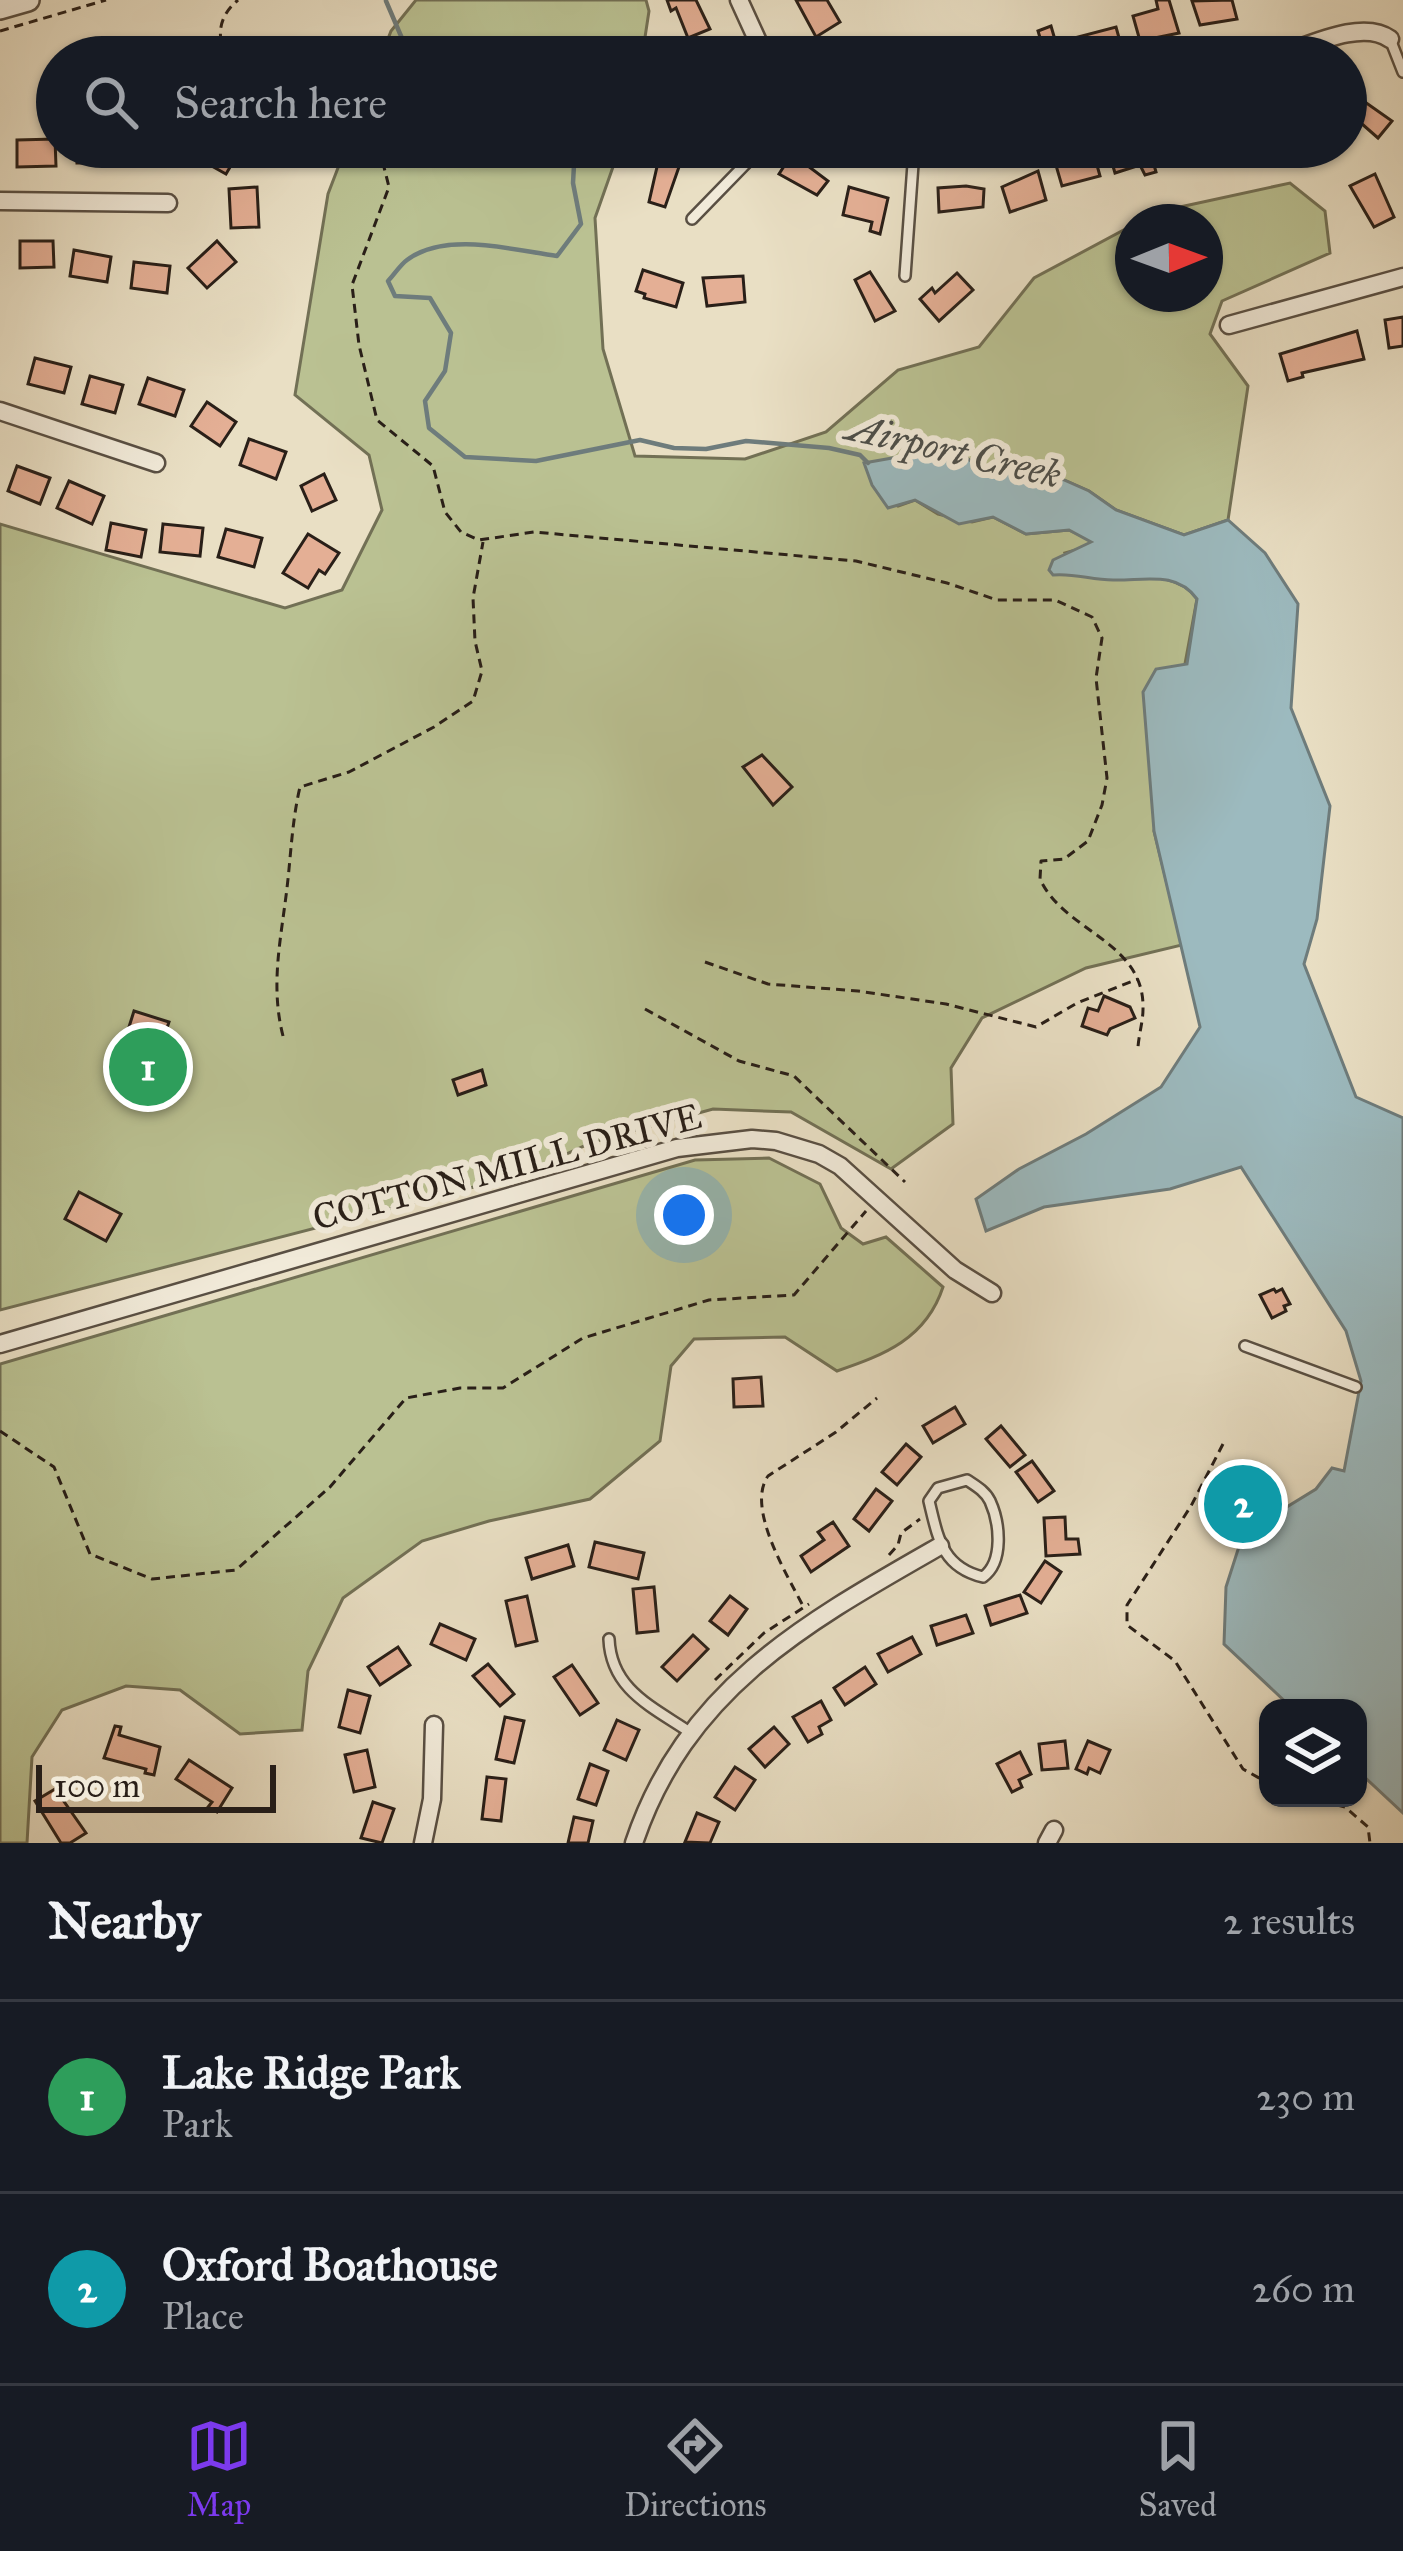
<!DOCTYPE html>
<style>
body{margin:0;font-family:"IM FELL Great Primer",serif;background:#20242c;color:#f1f3f6}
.controls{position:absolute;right:36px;bottom:36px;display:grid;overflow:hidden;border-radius:24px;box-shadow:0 3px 9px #0004}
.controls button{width:108px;height:108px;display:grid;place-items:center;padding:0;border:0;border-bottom:3px solid #363941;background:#171b24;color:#f1f3f6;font:60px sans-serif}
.compass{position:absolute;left:1115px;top:204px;width:108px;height:108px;border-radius:50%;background:#171b24;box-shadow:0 3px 9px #0004;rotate:89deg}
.scale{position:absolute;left:36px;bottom:30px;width:240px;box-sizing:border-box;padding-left:12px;border:6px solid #291f18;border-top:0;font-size:33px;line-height:42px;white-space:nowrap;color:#291f18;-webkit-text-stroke:9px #f1ead9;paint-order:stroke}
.you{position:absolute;left:684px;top:1215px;width:42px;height:42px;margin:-30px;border:9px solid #fff;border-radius:50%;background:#1a73e8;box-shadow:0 0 0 18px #1a73e833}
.badge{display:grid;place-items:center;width:78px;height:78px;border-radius:50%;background:#7c3aed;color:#fff;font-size:39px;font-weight:700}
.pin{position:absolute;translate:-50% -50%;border:6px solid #fff;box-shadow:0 3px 12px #0006}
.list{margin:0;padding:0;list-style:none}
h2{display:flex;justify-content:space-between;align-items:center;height:156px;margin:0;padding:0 48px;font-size:51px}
h2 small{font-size:39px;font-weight:400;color:#9ea1a6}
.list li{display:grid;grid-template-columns:78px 1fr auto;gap:36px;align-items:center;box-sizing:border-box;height:192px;padding:0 48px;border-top:3px solid #363941}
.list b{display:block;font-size:45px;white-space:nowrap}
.list p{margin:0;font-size:39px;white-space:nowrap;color:#9ea1a6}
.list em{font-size:39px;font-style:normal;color:#9ea1a6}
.icon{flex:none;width:66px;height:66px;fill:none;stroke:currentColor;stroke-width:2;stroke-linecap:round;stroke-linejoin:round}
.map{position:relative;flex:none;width:1403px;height:1843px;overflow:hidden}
.search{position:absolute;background:#171b24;box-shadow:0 3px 9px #0004;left:36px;right:36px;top:36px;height:132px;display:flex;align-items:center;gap:30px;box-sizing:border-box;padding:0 42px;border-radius:66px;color:#9ea1a6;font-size:45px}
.sheet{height:540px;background:#171b24}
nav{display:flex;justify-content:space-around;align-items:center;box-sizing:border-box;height:168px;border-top:3px solid #363941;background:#171b24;font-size:33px;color:#9ea1a6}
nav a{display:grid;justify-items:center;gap:6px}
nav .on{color:#7c3aed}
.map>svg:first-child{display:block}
.green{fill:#bac192;stroke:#727055;stroke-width:3}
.water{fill:#9cbabf;stroke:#6e7c7c;stroke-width:3}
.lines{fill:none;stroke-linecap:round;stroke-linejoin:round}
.stream{stroke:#6e7c7c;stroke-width:4.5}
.building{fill:#e4af95;stroke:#291f18;stroke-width:3}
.service-casing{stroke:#594f43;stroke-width:14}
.minor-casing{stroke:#594f43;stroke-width:21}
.tertiary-casing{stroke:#594f43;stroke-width:26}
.path{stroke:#291f18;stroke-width:3;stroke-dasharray:9 6;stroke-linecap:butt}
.service{stroke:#f1ead9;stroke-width:9}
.minor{stroke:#f1ead9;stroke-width:16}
.tertiary{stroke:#f1ead9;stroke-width:21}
.labels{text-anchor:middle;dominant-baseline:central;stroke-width:12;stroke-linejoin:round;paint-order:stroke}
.street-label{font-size:36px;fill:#291f18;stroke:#f1ead9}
.water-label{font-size:39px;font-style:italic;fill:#4c4e4a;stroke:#f1ead9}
</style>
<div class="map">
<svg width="1403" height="1843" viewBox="0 0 1403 1843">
<rect width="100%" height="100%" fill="#e9dfc4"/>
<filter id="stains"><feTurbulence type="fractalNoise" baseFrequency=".00167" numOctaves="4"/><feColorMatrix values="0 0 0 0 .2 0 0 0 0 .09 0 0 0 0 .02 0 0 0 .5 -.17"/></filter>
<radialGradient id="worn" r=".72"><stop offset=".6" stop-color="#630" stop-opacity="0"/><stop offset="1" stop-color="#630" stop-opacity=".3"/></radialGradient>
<g class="green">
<path d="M416 0H646L649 11 642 57H381L391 31Z"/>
<path d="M346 147H620L595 218 603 349 635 456 745 459 826 432 898 370 979 347 1034 278 1133 225V294H1205V222H1138L1157 212 1290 183 1325 211 1330 253 1222 301 1210 334 1248 386 1228 520 1184 535 1116 510 1089 491 1055 476 986 471 956 451 932 452 891 461 882 498 898 506 915 500 938 514 972 522 993 517 1026 534 1069 530 1092 541 1090 546 1065 553 1075 573C1113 588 1170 561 1197 599L1154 831 1182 945 1086 968 982 1018 951 1068 953 1124 891 1169 791 1112 713 1109 593 1142 520 1175 0 1310V524L285 608 342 590 382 510 369 455 295 395 328 194Z"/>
<path d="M769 1158 820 1184 841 1228 863 1244 886 1237 943 1287C926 1339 884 1355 837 1371L785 1337 694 1339 671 1366 660 1441 590 1499 489 1521 422 1541 343 1598 308 1671 302 1730 240 1734 180 1690 126 1686 62 1710 32 1757 27 1843H0V1364L695 1160Z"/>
</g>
<path class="water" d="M932 451H956L986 471 1055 476 1089 491 1116 510 1184 535 1228 520 1265 553 1298 604 1291 708 1330 806 1317 919 1304 964 1356 1097 1403 1118V1813L1358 1771V1708H1292L1224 1644 1226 1587 1243 1534 1316 1489 1332 1468 1344 1471 1361 1381 1346 1331 1241 1167 1170 1189 1044 1207 986 1231 976 1199 1019 1169 1086 1134 1161 1087 1200 1027 1154 831 1143 692 1156 669 1187 664 1197 599C1176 570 1143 581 1113 580 1091 580 1075 573 1053 575L1049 570 1053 560 1091 542 1069 530 1026 534 993 517 959 524 915 500 888 508 872 485 864 463Z"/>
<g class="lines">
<g class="stream">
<path d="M386 1 404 43 440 57"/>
<path d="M575 147 573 183 581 224 557 256C513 250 446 231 407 260 400 265 394 275 388 281L395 296 430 298 451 333 445 371 425 401 429 428 465 457 536 461 640 440 674 448 706 449 746 441 829 448 860 455 868 463"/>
</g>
</g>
<g class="building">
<path d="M667 0H696L710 29 688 38 676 8 671 11Z"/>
<path d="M796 0H827L840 22 816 37Z"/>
<path d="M1156 0H1169L1179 33 1140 41 1133 16 1158 9Z"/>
<path d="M1232 0 1237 19 1200 25 1192 1Z"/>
<path d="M1051 26 1060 57H1018L1015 49 1041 41 1038 31Z"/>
<path d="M1116 27 1121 45 1079 57 1074 38Z"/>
<path d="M1355 95 1392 121 1378 138 1346 110Z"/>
<path d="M55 139 56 166 17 167V140Z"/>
<rect x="77" y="147" width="35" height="16"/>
<path d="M197 147H235L240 150 226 174 192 155Z"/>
<path d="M1092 147 1100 176 1062 186 1055 162Z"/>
<path d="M1149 147 1156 172 1145 175 1140 165 1115 173 1108 149Z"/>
<path d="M792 154 828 181 817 195 779 174Z"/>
<path d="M659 158 680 164 665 207 649 202Z"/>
<path d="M1038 171 1046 200 1010 212 1002 187Z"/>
<path d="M1375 174 1394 217 1374 227 1350 186Z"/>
<path d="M966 186 984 189 983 207 939 212 938 188Z"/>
<path d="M257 187 259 227 231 228 229 189Z"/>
<path d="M849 187 888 198 880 234 870 231 872 222 843 215Z"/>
<path d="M20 241H53L54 267 20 268Z"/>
<path d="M217 241 236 262 207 288 188 268Z"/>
<path d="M74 250 111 257 107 282 70 276Z"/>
<path d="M134 262 170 266 167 293 131 288Z"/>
<path d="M643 270 683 283 676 307 644 298 645 294 636 291Z"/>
<path d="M870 272 895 311 875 321 855 280Z"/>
<path d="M957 273 973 290 939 321 920 299 932 288 935 293Z"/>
<path d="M743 276 745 302 707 306 703 278Z"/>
<path d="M1403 317V346L1389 348 1385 320Z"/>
<path d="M1357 331 1364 359 1302 373 1303 377 1288 381 1280 354Z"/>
<path d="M35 358 71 367 64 393 28 384Z"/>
<path d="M90 376 123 385 115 413 82 404Z"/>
<path d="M148 378 184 390 175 416 139 404Z"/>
<path d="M207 402 236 422 220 446 191 426Z"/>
<path d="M249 439 286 452 276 479 240 465Z"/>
<path d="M17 466 50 478 40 504 8 491Z"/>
<path d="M324 474 336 500 312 511 301 486Z"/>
<path d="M69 481 104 496 92 524 57 508Z"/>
<path d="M111 523 146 530 141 557 106 550Z"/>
<path d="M163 524 203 528 200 556 160 552Z"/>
<path d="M226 529 262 538 254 567 218 557Z"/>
<path d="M308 534 339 553 325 574 319 570 308 588 283 573Z"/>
<path d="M762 755 792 787 773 805 743 767Z"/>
<path d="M1104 996 1130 1007 1135 1018 1110 1029 1107 1035 1082 1026 1088 1008 1098 1011Z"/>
<path d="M134 1011 169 1022 157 1058 123 1046Z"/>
<path d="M482 1070 486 1085 458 1095 453 1080Z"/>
<path d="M79 1192 121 1214 106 1241 65 1219Z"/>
<path d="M1274 1289 1276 1292 1282 1289 1290 1304 1284 1306 1286 1311 1272 1318 1260 1295Z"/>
<path d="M761 1377 763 1406 734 1407 733 1379Z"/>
<path d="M955 1407 965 1424 933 1443 923 1426Z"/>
<path d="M1001 1426 1025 1455 1010 1467 986 1439Z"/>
<path d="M906 1444 921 1457 897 1485 882 1472Z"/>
<path d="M1032 1461 1054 1491 1038 1502 1016 1472Z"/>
<path d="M1262 1472 1280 1509 1224 1536 1207 1498Z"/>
<path d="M876 1489 892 1501 869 1531 854 1519Z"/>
<path d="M1065 1517 1066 1539H1078L1080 1554 1046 1556 1044 1518Z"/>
<path d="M833 1522 849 1546 811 1572 801 1556 824 1540 818 1532Z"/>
<path d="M595 1542 644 1553 638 1579 589 1567Z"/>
<path d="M568 1545 574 1566 532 1579 526 1558Z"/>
<path d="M1045 1561 1061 1572 1041 1603 1024 1592Z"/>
<path d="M654 1587 658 1631 637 1633 633 1589Z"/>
<path d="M1020 1595 1027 1613 991 1625 985 1606Z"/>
<path d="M527 1596 537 1641 516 1646 506 1601Z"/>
<path d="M730 1596 747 1609 728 1635 710 1621Z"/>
<path d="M966 1615 973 1633 937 1645 931 1626Z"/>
<path d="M440 1624 475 1639 466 1660 431 1644Z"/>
<path d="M693 1635 708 1649 677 1681 662 1667Z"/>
<path d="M912 1637 921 1654 888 1672 878 1654Z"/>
<path d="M398 1647 410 1665 380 1685 368 1667Z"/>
<path d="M488 1664 514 1694 500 1706 473 1676Z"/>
<path d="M572 1665 598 1703 580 1715 554 1677Z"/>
<path d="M865 1667 876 1684 845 1705 834 1688Z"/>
<path d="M348 1690 370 1696 360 1733 339 1727Z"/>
<path d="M821 1701 831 1720 819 1727 822 1734 808 1742 793 1717Z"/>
<path d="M505 1717 524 1721 514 1763 496 1759Z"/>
<path d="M617 1720 639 1730 626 1760 604 1750Z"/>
<path d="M115 1726 121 1727 119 1735 160 1747 154 1775 145 1773 146 1769 104 1758Z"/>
<path d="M774 1727 789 1744 765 1767 749 1749Z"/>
<path d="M1065 1741 1068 1768 1042 1770 1039 1744Z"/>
<path d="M1088 1741 1110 1750 1100 1773 1089 1768 1087 1774 1076 1769Z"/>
<path d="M367 1750 375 1787 354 1792 345 1755Z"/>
<path d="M1020 1752 1031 1774 1019 1780 1022 1787 1012 1792 997 1764Z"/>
<path d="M189 1760 232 1788 217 1812 208 1807 212 1802 176 1779Z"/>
<path d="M590 1764 608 1771 596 1805 578 1799Z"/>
<path d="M735 1767 755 1780 735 1810 715 1797Z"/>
<path d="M487 1777 506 1779 501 1821 482 1819Z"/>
<path d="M60 1786 67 1797 63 1800 86 1833 70 1843H61L35 1801Z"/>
<path d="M373 1802 394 1809 382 1843 361 1838Z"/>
<path d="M697 1813 719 1822 710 1843 685 1842Z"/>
<path d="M574 1817 593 1821 588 1843H568Z"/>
</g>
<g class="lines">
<defs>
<g id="service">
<path d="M1390 39 1403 72"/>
<path d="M692 219 762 147"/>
<path d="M905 276 914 150"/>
<path d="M1245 1346 1356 1387"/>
<path d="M967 1480C976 1486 985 1491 990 1501 1000 1523 1004 1562 983 1577 942 1567 938 1538 929 1501L938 1488Z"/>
<path d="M609 1639C611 1690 653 1707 691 1733"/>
</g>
<g id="minor">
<path d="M739 0 765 57"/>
<path d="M1274 57C1305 48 1361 18 1390 39"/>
<path d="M897 147 932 151 972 147"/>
<path d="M0 201 168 203"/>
<path d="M1229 325 1403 277"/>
<path d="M0 411 156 463"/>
<path d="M0 1344 677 1148 752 1139 776 1141 819 1154 840 1166 955 1270 992 1293"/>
<path d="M423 1843 432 1799 434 1725"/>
<path d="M634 1843C686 1688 807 1622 940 1546"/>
<path d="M1047 1843 1054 1830"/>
</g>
<path id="tertiary" d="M0 8 28 0"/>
</defs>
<use href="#service" class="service-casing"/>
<use href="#minor" class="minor-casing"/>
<use href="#tertiary" class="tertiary-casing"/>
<g class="path">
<path d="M0 31 106 0"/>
<path d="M226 57C216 35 219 16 238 0"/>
<path d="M379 147 389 187 352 285 359 345 377 420 433 466 445 512 461 532 479 540 534 532 856 561 947 583 997 600H1055L1092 617 1102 638 1096 678 1107 778 1102 805 1088 841 1064 859 1041 861 1040 879C1064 932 1145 941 1143 1009 1143 1021 1139 1034 1138 1047"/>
<path d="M705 962 768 984 858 991 946 1004 1036 1027 1077 1003 1138 979"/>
<path d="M645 1009 739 1061 794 1076 905 1182"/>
<path d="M283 1036C270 985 281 939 287 888 291 854 292 821 300 787L349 772 434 727 473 701 482 671 475 641 473 598 483 542"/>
<path d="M0 1431 54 1467 90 1554 152 1579 236 1570 330 1487 406 1398 460 1388H503L583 1338 709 1300 794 1295 866 1211"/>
<path d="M1223 1444 1191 1506 1127 1605V1625L1175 1661 1243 1769 1268 1783"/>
<path d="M889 1555 898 1545 901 1533 920 1519"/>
<path d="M802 1604C786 1573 746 1507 768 1476L836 1432 877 1398"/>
<path d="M715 1680 764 1633 809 1604"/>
<path d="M1307 1798 1345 1807 1368 1827 1370 1843"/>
</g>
<use href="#service" class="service"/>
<use href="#minor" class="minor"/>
<use href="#tertiary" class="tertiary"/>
</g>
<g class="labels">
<g class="street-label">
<text transform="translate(507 1167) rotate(-15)">COTTON MILL DRIVE</text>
</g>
<g class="water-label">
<text transform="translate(954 451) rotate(13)">Airport Creek</text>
</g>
</g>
<rect width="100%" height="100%" filter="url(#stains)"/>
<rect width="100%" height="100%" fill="url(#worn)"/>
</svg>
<div class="controls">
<button><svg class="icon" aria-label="layers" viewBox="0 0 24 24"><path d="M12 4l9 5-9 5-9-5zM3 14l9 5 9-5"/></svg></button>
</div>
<svg class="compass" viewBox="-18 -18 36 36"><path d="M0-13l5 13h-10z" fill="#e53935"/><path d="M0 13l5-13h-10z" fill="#9ea1a6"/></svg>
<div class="scale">100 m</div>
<div class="you"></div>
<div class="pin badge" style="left:148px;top:1067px;background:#2e9e5b">1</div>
<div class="pin badge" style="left:1243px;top:1504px;background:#0f9aa8">2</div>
<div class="search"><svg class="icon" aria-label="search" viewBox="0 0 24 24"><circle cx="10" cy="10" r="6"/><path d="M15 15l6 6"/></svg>Search here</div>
</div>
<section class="sheet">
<h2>Nearby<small>2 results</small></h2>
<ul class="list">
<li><span class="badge" style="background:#2e9e5b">1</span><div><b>Lake Ridge Park</b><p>Park</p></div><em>230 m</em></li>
<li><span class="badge" style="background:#0f9aa8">2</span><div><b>Oxford Boathouse</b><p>Place</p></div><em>260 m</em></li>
</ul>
</section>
<nav>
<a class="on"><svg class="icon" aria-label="map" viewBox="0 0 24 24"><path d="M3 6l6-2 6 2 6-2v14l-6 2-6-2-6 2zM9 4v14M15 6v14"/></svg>Map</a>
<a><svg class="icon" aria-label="directions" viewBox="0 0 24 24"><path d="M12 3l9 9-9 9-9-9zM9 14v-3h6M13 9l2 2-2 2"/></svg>Directions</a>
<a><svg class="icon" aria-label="saved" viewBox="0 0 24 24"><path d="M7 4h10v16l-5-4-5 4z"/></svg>Saved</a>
</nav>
